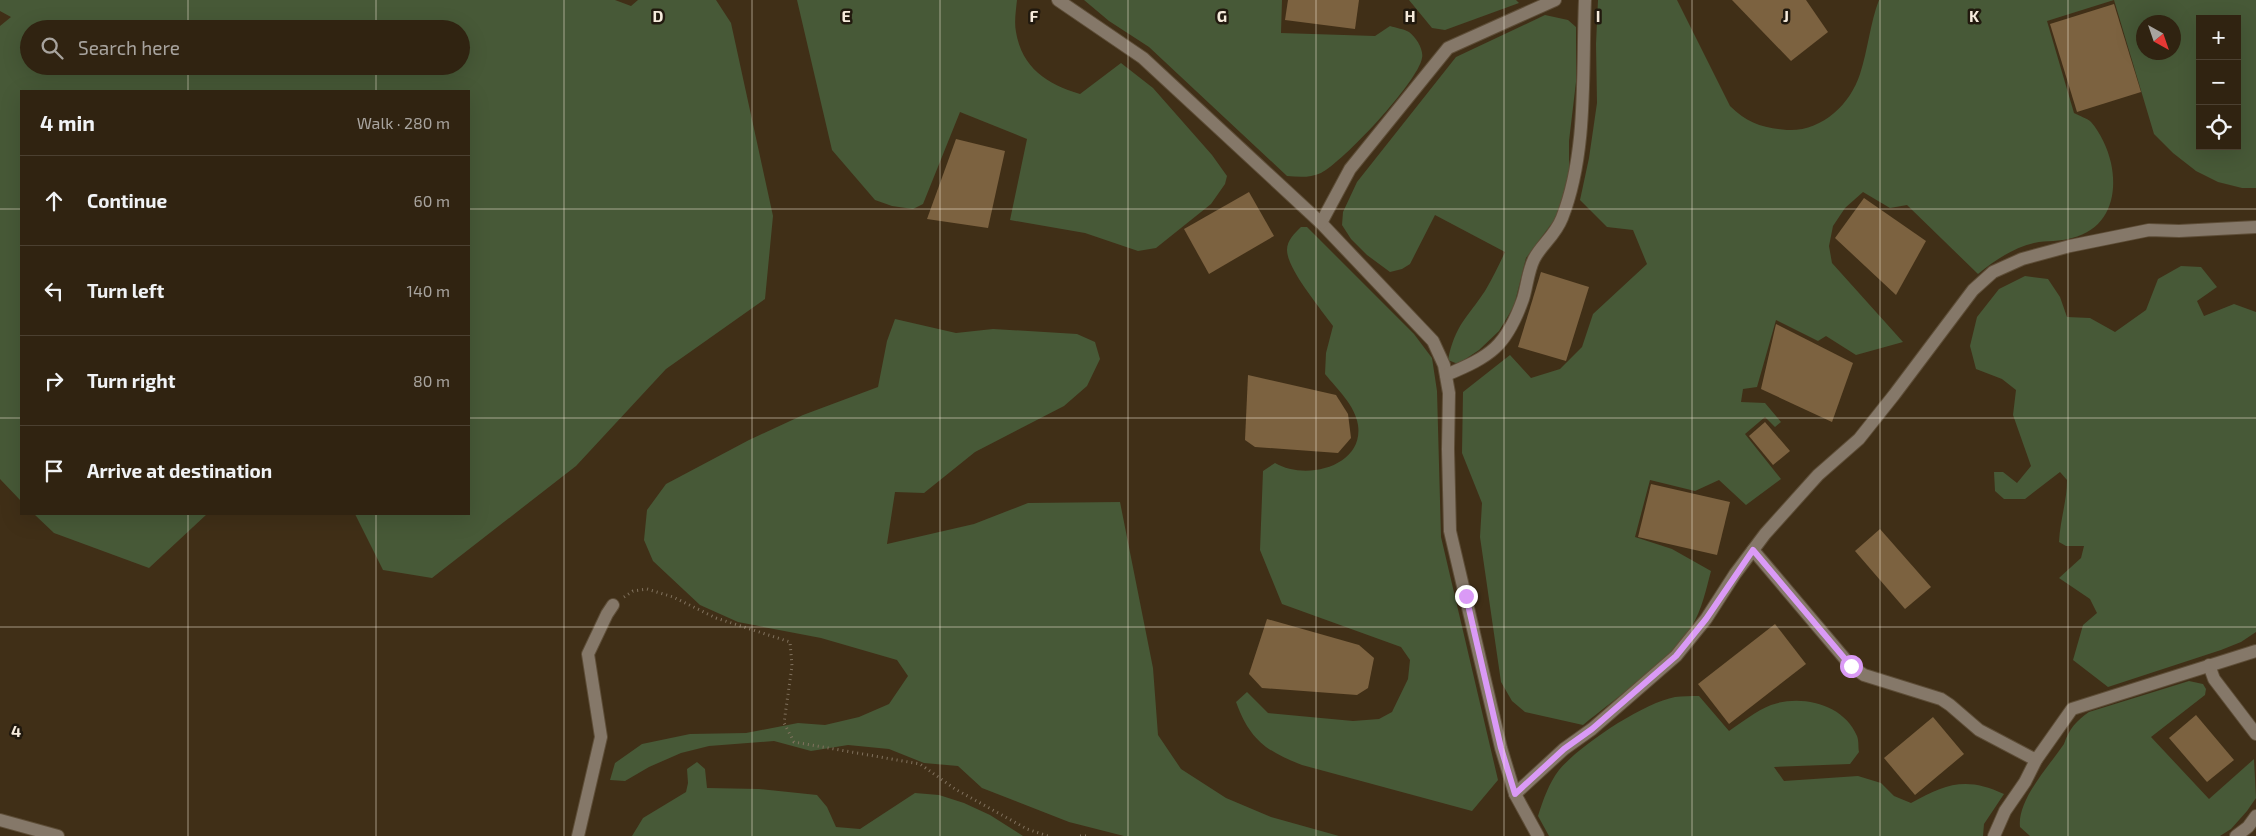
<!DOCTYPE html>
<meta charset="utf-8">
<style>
body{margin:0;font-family:"Exo 2",sans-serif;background:#382b1a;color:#f1f3f6}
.controls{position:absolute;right:15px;top:15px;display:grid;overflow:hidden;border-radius:0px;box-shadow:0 5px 20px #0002}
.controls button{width:45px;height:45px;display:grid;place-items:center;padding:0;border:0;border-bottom:1px solid #4b4031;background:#302311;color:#f1f3f6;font:25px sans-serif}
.compass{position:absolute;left:2136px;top:15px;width:45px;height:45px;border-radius:50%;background:#302311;box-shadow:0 5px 20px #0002;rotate:140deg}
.stop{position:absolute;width:15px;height:15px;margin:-11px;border:4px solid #da9af6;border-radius:50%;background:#fff}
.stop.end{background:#da9af6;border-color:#fff;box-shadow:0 1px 5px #0008}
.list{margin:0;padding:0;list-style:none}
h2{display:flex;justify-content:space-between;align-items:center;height:65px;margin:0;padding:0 20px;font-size:21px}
h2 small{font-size:16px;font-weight:400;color:#a8a49f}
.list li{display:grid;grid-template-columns:32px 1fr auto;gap:15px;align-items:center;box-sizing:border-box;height:90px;padding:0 20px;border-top:1px solid #4b4031}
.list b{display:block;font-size:19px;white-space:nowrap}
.list em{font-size:16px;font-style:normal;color:#a8a49f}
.icon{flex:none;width:28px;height:28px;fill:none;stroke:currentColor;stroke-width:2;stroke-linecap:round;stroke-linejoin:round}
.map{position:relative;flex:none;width:2256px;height:836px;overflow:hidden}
.search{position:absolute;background:#302311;box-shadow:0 5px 20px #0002;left:20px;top:20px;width:450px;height:55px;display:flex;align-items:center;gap:12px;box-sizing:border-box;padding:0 18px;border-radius:28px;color:#a8a49f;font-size:19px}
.panel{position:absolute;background:#302311;box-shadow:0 5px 20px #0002;left:20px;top:90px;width:450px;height:425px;border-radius:0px}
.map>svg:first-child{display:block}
.green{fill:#475937;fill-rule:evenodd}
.building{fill:#7c6240}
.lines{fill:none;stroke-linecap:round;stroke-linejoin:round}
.minor-casing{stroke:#5d4d37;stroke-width:14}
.path{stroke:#81725e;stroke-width:3;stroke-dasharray:1 4;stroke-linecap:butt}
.minor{stroke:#857869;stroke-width:12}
.route{stroke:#da9af6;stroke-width:6}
.grid{fill:none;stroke:#f6ebdc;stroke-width:1;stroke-opacity:0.55}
.grid-label{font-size:16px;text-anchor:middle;font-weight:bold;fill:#f6ebdc;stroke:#21190e;stroke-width:5;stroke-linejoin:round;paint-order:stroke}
</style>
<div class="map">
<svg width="2256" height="836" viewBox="0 0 2256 836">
<rect width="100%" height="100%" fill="#402f17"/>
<g class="green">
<path d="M0 0H615L631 6 638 0H716L731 23 773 216 765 299 666 369 576 466 432 578 383 570 355 514H469V91H21V501L0 479V26L11 17 0 11ZM29 29H461V66H29Z"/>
<path d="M797 0H1017C1016 10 1014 22 1016 32 1022 68 1047 84 1080 94L1121 63 1153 88 1212 155 1227 176 1225 184 1211 204 1156 248 1138 251 1085 233 1010 220 1027 139 960 112 923 204 913 209 892 206 875 200 832 150Z"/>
<path d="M1084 0H1282L1281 33 1375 36 1390 26C1396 28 1404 29 1409 32 1416 37 1424 50 1422 58 1418 82 1343 162 1321 173 1310 178 1299 177 1287 176L1149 47 1109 21Z"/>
<path d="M1409 0H1516L1519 3 1445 30 1432 28Z"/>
<path d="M1598 0H1677L1730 106C1747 123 1763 128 1787 130 1821 132 1850 105 1860 74 1868 50 1870 23 1879 0H2256V188H2242L2218 182 2196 171 2173 153 2154 134 2114 0 2047 21 2074 113C2079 116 2087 118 2091 122 2100 132 2108 149 2111 163 2118 195 2109 229 2072 238 2060 242 2047 240 2034 243 2013 248 1995 260 1978 274L1907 205 1890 208 1863 192 1845 208 1833 226 1829 246 1832 263 1903 342 1856 355 1826 336 1818 341 1776 320 1757 387 1743 389 1741 402 1765 403 1781 422 1775 427 1765 417 1745 434 1781 479 1746 505 1719 480 1695 491 1650 480 1635 537 1672 549 1711 571C1706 590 1702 609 1692 626 1670 661 1616 698 1583 725L1525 712 1512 701 1501 682 1480 537 1482 503 1462 453 1463 392 1510 355 1531 378 1560 369 1582 347 1593 314 1647 264 1633 230 1607 227 1580 200 1589 158 1597 103 1596 44ZM2200 19H2237V146H2200ZM2144 22H2174V52H2144Z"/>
<path d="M1545 15 1568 20 1576 27V82L1569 141V171L1562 202 1555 219 1526 258 1514 306 1499 331 1479 350 1458 364 1448 360C1455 325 1467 318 1485 291 1492 279 1499 265 1505 252L1435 215 1410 264 1402 269 1390 272 1367 255 1351 239 1342 225 1343 212 1357 182 1456 57Z"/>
<path d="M1301 227H1307L1414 334 1432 358 1437 391 1441 537 1498 780 1472 811 1302 765C1266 751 1250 740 1236 702L1247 692 1268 713 1353 721 1379 719 1392 712 1408 679 1410 660 1401 647 1282 604 1260 550 1263 471 1275 463C1305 481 1364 467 1358 425 1355 405 1337 389 1325 374L1326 353 1333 326C1321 309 1287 269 1287 250 1287 240 1295 233 1301 227Z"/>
<path d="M2181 266 2201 267 2217 287 2197 301 2204 316 2234 304 2256 312V632L2241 642 2221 650 2108 687 2073 660 2083 625 2097 613 2090 599 2059 578 2081 558 2084 546H2066L2059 542C2060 520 2067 501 2067 480L2060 472 2025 499H2004L1995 491 1994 472H2003L2017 483 2031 466 2013 415 2016 390 2002 379 1976 369 1970 346 1977 317 1999 289 2025 276 2048 279 2060 297 2067 317 2090 318 2115 332 2146 310 2158 279Z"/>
<path d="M895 319 956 333 993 329 1077 334 1095 342 1100 359 1087 386 1064 406 975 452 924 493 895 492 887 544 974 524 1028 503 1120 502 1153 668 1158 735 1181 769 1226 798 1271 817 1339 836H1124L1069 822 982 788 958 766 924 763 889 749 848 745 811 751 774 741 709 746 681 753 649 767 625 781 610 780 615 763 642 744 690 734 746 733 798 723 825 725 859 717 889 704 908 676 897 660 821 638 738 622 700 605 653 561 644 540 647 510 666 484 749 440 803 415 878 387 887 341Z"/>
<path d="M34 514H207L149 568 54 533Z"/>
<path d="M2189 681 2203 684 2206 689 2205 695 2151 737 2209 799 2254 759 2256 798 2247 811 2231 829 2220 836H2030L2020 827C2017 800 2049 766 2064 744 2069 729 2076 721 2089 712Z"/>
<path d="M1699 696 1729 731C1742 722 1756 711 1771 705 1801 694 1844 704 1857 736 1859 741 1858 747 1859 752L1850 764 1774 767 1784 781 1858 776 1881 783 1894 796 1911 803C1945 784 1966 776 2004 794L1984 824 1983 836H1549L1538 816C1543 800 1549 783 1559 770 1580 745 1643 703 1675 697 1683 696 1691 696 1699 696Z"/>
<path d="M697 762 705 769 707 788 759 789 817 795 827 807 836 827 860 829 915 793 939 795 964 803 990 815 1023 836H632L643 818 686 792 688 783 687 769Z"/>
</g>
<g class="building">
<path d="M1288 0H1359L1355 29 1285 20Z"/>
<path d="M1732 0H1806L1828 32 1791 61Z"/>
<path d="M2114 4 2141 92 2077 112 2050 24Z"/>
<path d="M956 139 1005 151 988 228 927 219Z"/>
<path d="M1249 192 1274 236 1209 274 1184 229Z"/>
<path d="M1864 198 1926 241 1896 295 1835 238Z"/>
<path d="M1541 272 1589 287 1566 361 1518 347Z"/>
<path d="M1776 324 1853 363 1832 422 1761 389Z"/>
<path d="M1248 375 1336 395 1348 414 1351 438 1338 453 1255 447 1245 440Z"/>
<path d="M1765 422 1790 451 1773 465 1749 436Z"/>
<path d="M1651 484 1730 502 1717 555 1638 537Z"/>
<path d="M1880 529 1931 587 1905 609 1855 551Z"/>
<path d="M1267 619 1359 645 1374 658 1368 688 1357 695 1262 688 1249 674Z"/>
<path d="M1775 624 1806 664 1729 724 1698 684Z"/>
<path d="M2196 715 2234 760 2207 782 2169 738Z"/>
<path d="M1933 717 1964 754 1915 795 1884 758Z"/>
</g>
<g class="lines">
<defs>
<g id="minor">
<path d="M1058 0 1143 58 1321 223 1433 341 1444 365 1449 393 1448 449 1450 531 1501 748 1515 794 1538 836"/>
<path d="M1321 223 1350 169 1448 48 1555 0"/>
<path d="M1446 375C1491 356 1506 347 1523 299 1527 286 1528 271 1534 259 1541 245 1555 236 1562 218 1588 152 1582 70 1585 0"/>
<path d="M1753 550 1851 666 1864 675 1941 699 1950 705 1979 730 2036 760"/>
<path d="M2209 665 2214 679 2256 734"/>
<path d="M1515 794 1564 749 1592 729 1676 656 1706 619 1735 574 1765 534 1818 475 1859 439 1894 395 1973 290 1993 272 2022 259 2070 246 2149 230 2179 231 2256 227"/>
<path d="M0 820 58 836"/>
<path d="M578 836 601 737 588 654 607 614 613 605"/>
<path d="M1994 836 2005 811 2025 782 2036 760 2072 709 2256 651"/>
<path d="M2236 836 2248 827 2256 816"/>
</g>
</defs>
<use href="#minor" class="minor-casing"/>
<g class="path">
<path d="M624 597 633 591 647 589 673 597 716 618 790 642 792 666 784 723 794 742 920 764 955 789 1027 829 1048 836"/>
<path d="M1080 836H1088"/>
</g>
<use href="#minor" class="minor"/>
</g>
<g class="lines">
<path class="route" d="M1466 596 1501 748 1515 794 1564 749 1592 729 1676 656 1706 619 1753 550 1851 666"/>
</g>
<path class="grid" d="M188 0V29M376 0V29M564 0V836M752 0V836M940 0V836M1128 0V836M1316 0V836M1504 0V836M1692 0V836M1880 0V836M2068 0V836M188 66V91M376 66V91M0 209H21M469 209H2256M0 418H21M469 418H2256M188 514V836M376 514V836M0 627H2256"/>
<g class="grid-label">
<text x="658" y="22">D</text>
<text x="846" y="22">E</text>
<text x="1034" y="22">F</text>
<text x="1222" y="22">G</text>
<text x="1410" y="22">H</text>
<text x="1598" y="22">I</text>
<text x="1786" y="22">J</text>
<text x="1974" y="22">K</text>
<text x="16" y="737">4</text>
</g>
</svg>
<div class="controls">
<button>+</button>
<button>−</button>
<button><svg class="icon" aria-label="locate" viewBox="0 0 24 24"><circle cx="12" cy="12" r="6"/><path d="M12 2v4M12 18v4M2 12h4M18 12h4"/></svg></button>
</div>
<svg class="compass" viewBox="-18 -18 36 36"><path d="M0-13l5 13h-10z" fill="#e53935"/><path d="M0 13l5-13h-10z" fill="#a8a49f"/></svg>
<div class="stop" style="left:1851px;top:666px"></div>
<div class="stop end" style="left:1466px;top:596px"></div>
<div class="search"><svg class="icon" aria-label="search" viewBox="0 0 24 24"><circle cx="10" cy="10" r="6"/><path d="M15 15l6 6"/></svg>Search here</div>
<section class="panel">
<h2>4 min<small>Walk · 280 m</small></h2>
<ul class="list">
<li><svg class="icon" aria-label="ahead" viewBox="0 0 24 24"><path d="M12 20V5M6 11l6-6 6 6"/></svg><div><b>Continue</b></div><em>60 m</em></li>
<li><svg class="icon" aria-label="left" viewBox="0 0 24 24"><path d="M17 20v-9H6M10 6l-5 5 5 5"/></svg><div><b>Turn left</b></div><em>140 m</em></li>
<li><svg class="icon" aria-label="right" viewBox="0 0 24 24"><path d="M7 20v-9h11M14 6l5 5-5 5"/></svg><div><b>Turn right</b></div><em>80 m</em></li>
<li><svg class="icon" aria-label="arrive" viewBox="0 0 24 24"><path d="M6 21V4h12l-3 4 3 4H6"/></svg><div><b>Arrive at destination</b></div></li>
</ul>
</section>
</div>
